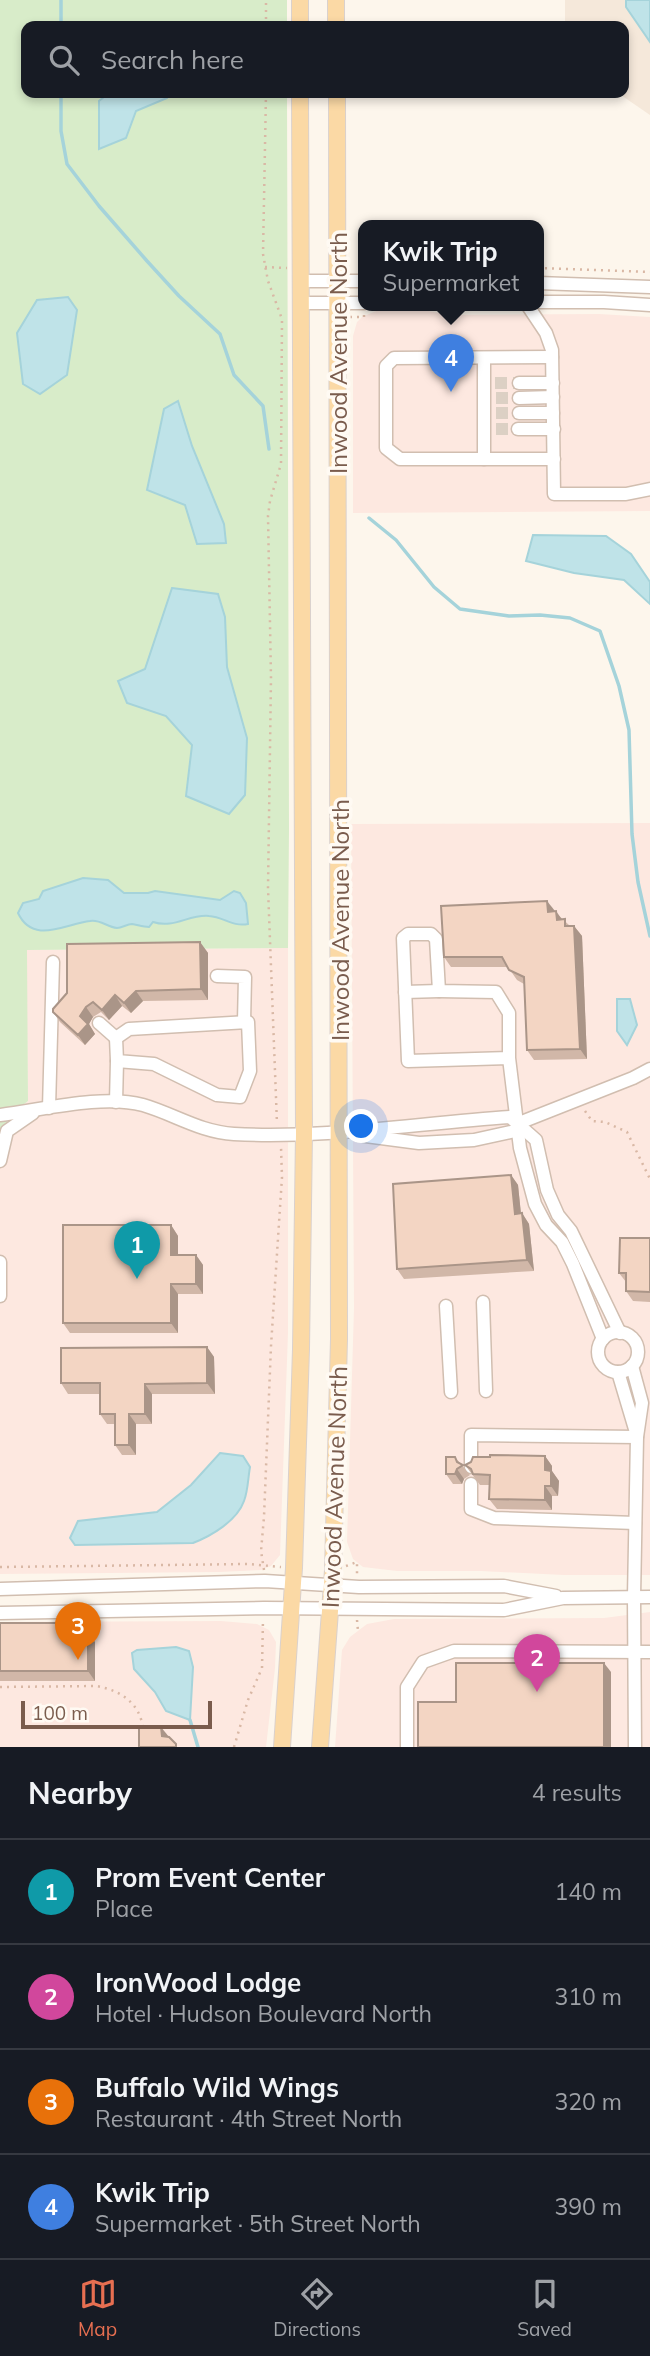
<!DOCTYPE html>
<meta charset="utf-8">
<style>
body{margin:0;font-family:Mulish,sans-serif;background:#20242c;color:#f1f3f6}
.scale{position:absolute;left:21px;bottom:18px;width:191px;box-sizing:border-box;padding-left:7px;border:4px solid #7a5c4d;border-top:0;font-size:19px;line-height:24px;white-space:nowrap;color:#7a5c4d;-webkit-text-stroke:5px #fffaf3;paint-order:stroke}
.you{position:absolute;left:362px;top:1127px;width:24px;height:24px;margin:-18px;border:5px solid #fff;border-radius:50%;background:#1a73e8;box-shadow:0 0 0 10px #1a73e833}
.badge{display:grid;place-items:center;width:46px;height:46px;border-radius:50%;background:#e76f51;color:#fff;font-size:23px;font-weight:700}
.pin{position:absolute;translate:-50% -58px;filter:drop-shadow(0 2px 4px #0008)}
.pin::after{content:'';position:absolute;top:37px;width:24px;height:21px;background:inherit;clip-path:polygon(0 0,100% 0,50% 100%)}
.popup{position:absolute;left:358px;top:220px;width:186px;height:91px;box-sizing:border-box;display:grid;place-content:center;border-radius:14px;background:#171b24;filter:drop-shadow(0 2px 5px #0005);font-size:23px;white-space:nowrap;color:#9ea1a6}
.popup b{font-size:26px;color:#f1f3f6}
.popup::after{content:'';position:absolute;left:50%;top:100%;margin-left:-14px;border:14px solid transparent;border-top-color:#171b24}
.list{margin:0;padding:0;list-style:none}
h2{display:flex;justify-content:space-between;align-items:center;height:91px;margin:0;padding:0 28px;font-size:30px}
h2 small{font-size:23px;font-weight:400;color:#9ea1a6}
.list li{display:grid;grid-template-columns:46px 1fr auto;gap:21px;align-items:center;box-sizing:border-box;height:105px;padding:0 28px;border-top:2px solid #363941}
.list b{display:block;font-size:26px;white-space:nowrap}
.list p{margin:0;font-size:23px;white-space:nowrap;color:#9ea1a6}
.list em{font-size:23px;font-style:normal;color:#9ea1a6}
.icon{flex:none;width:38px;height:38px;fill:none;stroke:currentColor;stroke-width:2;stroke-linecap:round;stroke-linejoin:round}
.map{position:relative;flex:none;width:650px;height:1747px;overflow:hidden}
.search{position:absolute;background:#171b24;box-shadow:0 4px 10px #0003;left:21px;right:21px;top:21px;height:77px;display:flex;align-items:center;gap:18px;box-sizing:border-box;padding:0 24px;border-radius:14px;color:#9ea1a6;font-size:26px}
.sheet{height:511px;background:#171b24}
nav{display:flex;justify-content:space-around;align-items:center;box-sizing:border-box;height:98px;border-top:2px solid #363941;background:#171b24;font-size:19px;color:#9ea1a6}
nav a{display:grid;justify-items:center;gap:4px}
nav .on{color:#e76f51}
.map>svg:first-child{display:block}
.residential{fill:#f5e8da}
.commercial{fill:#fde8e0}
.green{fill:#d8ecc9}
.water{fill:#bfe3e8;stroke:#a5d3da;stroke-width:2}
.lines{fill:none;stroke-linecap:round;stroke-linejoin:round}
.stream{stroke:#a5d3da;stroke-width:3.5}
.minor-tunnel{stroke:#dcd0c4;stroke-width:12;stroke-dasharray:12 6;stroke-linecap:butt}
.minor-casing{stroke:#d1beb0;stroke-width:15}
.major-casing{stroke:#dad1cd;stroke-width:18}
.path{stroke:#d9b8a5;stroke-width:2.5;stroke-dasharray:2 5;stroke-linecap:butt}
.minor{stroke:#fff;stroke-width:12}
.major{stroke:#fbd9a5;stroke-width:16}
.wall{fill:#d1b7a8}
.shaded-wall{fill:#aa9588}
.building{fill:#f3d5c3;stroke:#aa9588;stroke-width:2}
.labels{text-anchor:middle;dominant-baseline:central;stroke-width:7;stroke-linejoin:round;paint-order:stroke}
.street-label{font-size:24px;fill:#7a5c4d;stroke:#fffaf3}
</style>
<div class="map">
<svg width="650" height="1747" viewBox="0 0 650 1747">
<rect width="100%" height="100%" fill="#fdf6ec"/>
<path class="residential" d="M565 0H650V115L618 93H624V26H565Z"/>
<g class="commercial">
<path d="M381 309H418L450 315 599 314 650 317V511L353 513V336L357 322 362 317Z"/>
<path d="M650 823V1575H564L481 1571H397L363 1567 353 1559 347 1542 354 1308 351 824Z"/>
<path d="M288 948V1333L280 1555 271 1566 261 1570 219 1572 0 1574V1133L14 1112 28 1101 26 950Z"/>
<path d="M650 1612V1747H335L342 1650 350 1637 367 1624 394 1619 604 1618Z"/>
<path d="M221 1621 257 1624 269 1630 276 1642 275 1668 266 1747H0V1622Z"/>
</g>
<path class="green" d="M0 0H287V26H26V93H287L289 829 288 948 27 950 28 1101 14 1112 0 1133Z"/>
<g class="water">
<path d="M626 0H650V42L626 7Z"/>
<path d="M109 93H168L167 98 136 111 126 138 99 149V101Z"/>
<path d="M68 297 77 310 67 375 40 394 23 384 17 333 37 300Z"/>
<path d="M178 401 192 446 224 524 226 543 197 544 185 505 147 490 164 409Z"/>
<path d="M533 535 606 536 631 554 650 582V604L624 580 574 573 526 561Z"/>
<path d="M172 588 218 594 225 617 227 667 247 738 245 795 229 814 186 796 192 745 166 716 127 703 118 681 145 669Z"/>
<path d="M83 878 108 880 124 893H148L155 891 220 900 234 891 240 893 246 903 248 924C232 927 224 917 209 916 189 914 174 929 153 922L149 927C143 927 138 925 132 924 127 924 122 928 117 928 107 927 100 919 90 921 65 924 33 945 18 913L23 903 39 899 43 891Z"/>
<path d="M617 999H630L637 1025 627 1045 617 1031Z"/>
<path d="M220 1453 243 1456 250 1467C248 1478 248 1491 244 1501 237 1521 211 1536 193 1543L75 1545 70 1538 78 1521 157 1512 191 1485Z"/>
<path d="M176 1647 189 1651 193 1667 190 1720 166 1711 155 1692 134 1669 132 1653 137 1650Z"/>
</g>
<g class="lines">
<g class="stream">
<path d="M61 0V26"/>
<path d="M61 93V131L67 164 99 206 147 261 179 296 220 334 234 375 263 406 269 449"/>
<path d="M369 518 396 540 434 587 460 609 509 616 540 615 570 618 600 631 619 686 629 730 632 834 638 882 650 936"/>
<path d="M190 1720 198 1747"/>
</g>
<g class="minor-tunnel">
<path d="M495 383H519"/>
<path d="M496 398H519"/>
<path d="M496 413H519"/>
<path d="M496 429H518"/>
</g>
<defs>
<g id="minor">
<path d="M300 281H364"/>
<path d="M538 283 650 287"/>
<path d="M538 302H604L650 305"/>
<path d="M300 303H364"/>
<path d="M528 306 546 333 552 350 554 494H626L650 489"/>
<path d="M552 357 394 358 386 366V448L400 459H554"/>
<path d="M484 358V459"/>
<path d="M519 383H553"/>
<path d="M519 398 553 397"/>
<path d="M519 413H553"/>
<path d="M518 429H554"/>
<path d="M217 976 245 977 244 1022"/>
<path d="M405 992 439 991"/>
<path d="M248 1022 250 1071 240 1097 217 1095 154 1064 117 1061 116 1038 129 1029Z"/>
<path d="M99 1023 116 1038"/>
<path d="M509 1058 408 1061 403 938 408 934H431L436 939 439 991 496 992 509 1013V1058L520 1148 535 1204 546 1225 562 1242 573 1264 603 1339"/>
<path d="M116 1102 117 1061"/>
<path d="M49 1108 53 962"/>
<path d="M0 1115C42 1110 102 1094 143 1105 174 1114 200 1132 234 1134 326 1139 418 1123 510 1117L536 1140 547 1190 558 1215 571 1231 620 1333"/>
<path d="M358 1135 419 1143 474 1140 515 1131 519 1123 633 1078 650 1069"/>
<path d="M0 1161 7 1131 33 1113"/>
<path d="M0 1262V1296"/>
<path d="M483 1302 486 1391"/>
<path d="M446 1306 451 1392"/>
<circle cx="618" cy="1352" r="20"/>
<path d="M632 1366 642 1403 637 1437 634 1597 635 1747"/>
<path d="M618 1372 635 1429"/>
<path d="M471 1467V1435L637 1437"/>
<path d="M471 1484V1509L494 1518 635 1523"/>
<path d="M0 1589 265 1581 359 1587 504 1586 556 1596"/>
<path d="M0 1613 264 1608 504 1610 563 1598 650 1597"/>
<path d="M407 1747V1687L423 1662 454 1651 650 1652"/>
</g>
<g id="major">
<path d="M300 0V26"/>
<path d="M336 0V26"/>
<path d="M282 1747 294 1568 301 1349 304 1134 300 93"/>
<path d="M320 1747 333 1570 339 1339 337 93"/>
</g>
</defs>
<use href="#minor" class="minor-casing"/>
<use href="#major" class="major-casing"/>
<g class="path">
<path d="M266 26V0"/>
<path d="M266 93 263 254 268 281 282 319 281 464 270 501 268 516 271 678 268 888 277 1124"/>
<path d="M265 267 287 268"/>
<path d="M538 268 650 272"/>
<path d="M350 317H364V313"/>
<path d="M585 1111 592 1121 605 1122 627 1132 650 1179"/>
<path d="M346 1566 357 1562V1575"/>
<path d="M0 1567 248 1564 281 1567"/>
<path d="M264 1570 261 1551 264 1517 271 1346 282 1177 281 1147"/>
<path d="M357 1620 358 1631"/>
<path d="M0 1687 96 1686C120 1690 141 1703 143 1730"/>
<path d="M234 1747 248 1700 262 1668 263 1619"/>
</g>
<use href="#minor" class="minor"/>
<use href="#major" class="major"/>
</g>
<g class="wall">
<path d="M554 911 570 926H574L582 936 587 1059 534 1060 527 1050 524 984 517 980 508 967H451L444 957Z"/>
<path d="M200 942 208 953V1000L143 1001 131 1013 122 1006 109 1020 101 1012 93 1017 89 1024 95 1034 85 1045 60 1022 53 1012Z"/>
<path d="M511 1175 518 1185 521 1214 522 1213 529 1224 534 1271 404 1279 397 1269Z"/>
<path d="M171 1225 178 1236V1255H196L203 1265V1294H178V1333H70L63 1323Z"/>
<path d="M650 1238V1302L633 1301 626 1291V1282L619 1273Z"/>
<path d="M207 1347 214 1357 215 1394H152V1424H136V1455H122L115 1445V1424H107L100 1414V1394H68L61 1383Z"/>
<path d="M545 1456 552 1466V1471L559 1481 558 1496H552V1510L497 1509 489 1499 490 1485H480L465 1465 490 1457Z"/>
<path d="M455 1457 470 1475 464 1479 462 1484H453L446 1474Z"/>
<path d="M0 1623 95 1642V1681H0Z"/>
</g>
<g class="shaded-wall">
<path d="M547 901 555 911 548 912Z"/>
<path d="M556 911 563 921 557 920Z"/>
<path d="M574 926 582 936 587 1059 580 1049Z"/>
<path d="M200 942 208 953V1000L201 989Z"/>
<path d="M136 991 143 1001 131 1013 124 1003Z"/>
<path d="M115 995 122 1006 109 1020 102 1010Z"/>
<path d="M86 1007 93 1017 89 1024 95 1034 85 1045 78 1035 80 1016Z"/>
<path d="M511 1175 518 1185 522 1224 515 1214Z"/>
<path d="M522 1213 529 1224 534 1271 527 1260Z"/>
<path d="M171 1225 178 1236V1265L171 1255Z"/>
<path d="M196 1255 203 1265V1294L196 1284Z"/>
<path d="M171 1284 178 1294V1333L171 1323Z"/>
<path d="M207 1347 214 1357 215 1394 207 1383Z"/>
<path d="M145 1384 152 1394V1424L145 1414Z"/>
<path d="M129 1414 136 1424V1455L129 1445Z"/>
<path d="M545 1456 552 1466V1471L559 1481 558 1496 551 1486 545 1470Z"/>
<path d="M457 1469 464 1479 462 1484 455 1474Z"/>
<path d="M545 1486 552 1496V1510L545 1500Z"/>
<path d="M88 1632 95 1642V1681L88 1671Z"/>
<path d="M604 1663 611 1672V1747H604Z"/>
<path d="M161 1727 169 1737 162 1736Z"/>
</g>
<g class="building">
<path d="M547 901 548 912 556 911 557 920 565 919V926H574L580 1049 527 1050 524 977 509 970 502 957H444L441 906Z"/>
<path d="M200 942 201 989 136 991 124 1003 115 995 102 1010 93 1002 86 1007 80 1016 88 1024 78 1035 53 1012V1009L67 993V944Z"/>
<path d="M511 1175 515 1214 522 1213 527 1260 397 1269 393 1184Z"/>
<path d="M63 1225H171V1255H196V1284H171V1323H63Z"/>
<path d="M620 1238H650V1292L626 1291V1273H619Z"/>
<path d="M207 1347V1383L145 1384V1414H129V1445H115V1414H100V1383H61V1348Z"/>
<path d="M490 1455 545 1456V1470L551 1471V1486H545V1500L489 1499 490 1475 473 1474 471 1469 465 1465 471 1462 473 1457H490Z"/>
<path d="M446 1457H455L457 1462 463 1465 457 1469 455 1474H446Z"/>
<path d="M0 1623H82L88 1632V1671H0Z"/>
<path d="M456 1663H604V1747H418V1702H456Z"/>
<path d="M139 1727H161L162 1736 169 1737 176 1744V1747H139Z"/>
</g>
<g class="labels">
<g class="street-label">
<text transform="translate(338 353) rotate(-90)">Inwood Avenue North</text>
<text transform="translate(340 920) rotate(-90)">Inwood Avenue North</text>
<text transform="translate(334 1487) rotate(-88)">Inwood Avenue North</text>
</g>
</g>
</svg>
<div class="scale">100 m</div>
<div class="you"></div>
<div class="pin badge" style="left:137px;top:1279px;background:#0f9aa8">1</div>
<div class="pin badge" style="left:537px;top:1692px;background:#d1479c">2</div>
<div class="pin badge" style="left:78px;top:1660px;background:#e8710a">3</div>
<div class="pin badge" style="left:451px;top:392px;background:#3f7fe0">4</div>
<div class="popup"><b>Kwik Trip</b>Supermarket</div>
<div class="search"><svg class="icon" aria-label="search" viewBox="0 0 24 24"><circle cx="10" cy="10" r="6"/><path d="M15 15l6 6"/></svg>Search here</div>
</div>
<section class="sheet">
<h2>Nearby<small>4 results</small></h2>
<ul class="list">
<li><span class="badge" style="background:#0f9aa8">1</span><div><b>Prom Event Center</b><p>Place</p></div><em>140 m</em></li>
<li><span class="badge" style="background:#d1479c">2</span><div><b>IronWood Lodge</b><p>Hotel · Hudson Boulevard North</p></div><em>310 m</em></li>
<li><span class="badge" style="background:#e8710a">3</span><div><b>Buffalo Wild Wings</b><p>Restaurant · 4th Street North</p></div><em>320 m</em></li>
<li><span class="badge" style="background:#3f7fe0">4</span><div><b>Kwik Trip</b><p>Supermarket · 5th Street North</p></div><em>390 m</em></li>
</ul>
</section>
<nav>
<a class="on"><svg class="icon" aria-label="map" viewBox="0 0 24 24"><path d="M3 6l6-2 6 2 6-2v14l-6 2-6-2-6 2zM9 4v14M15 6v14"/></svg>Map</a>
<a><svg class="icon" aria-label="directions" viewBox="0 0 24 24"><path d="M12 3l9 9-9 9-9-9zM9 14v-3h6M13 9l2 2-2 2"/></svg>Directions</a>
<a><svg class="icon" aria-label="saved" viewBox="0 0 24 24"><path d="M7 4h10v16l-5-4-5 4z"/></svg>Saved</a>
</nav>
